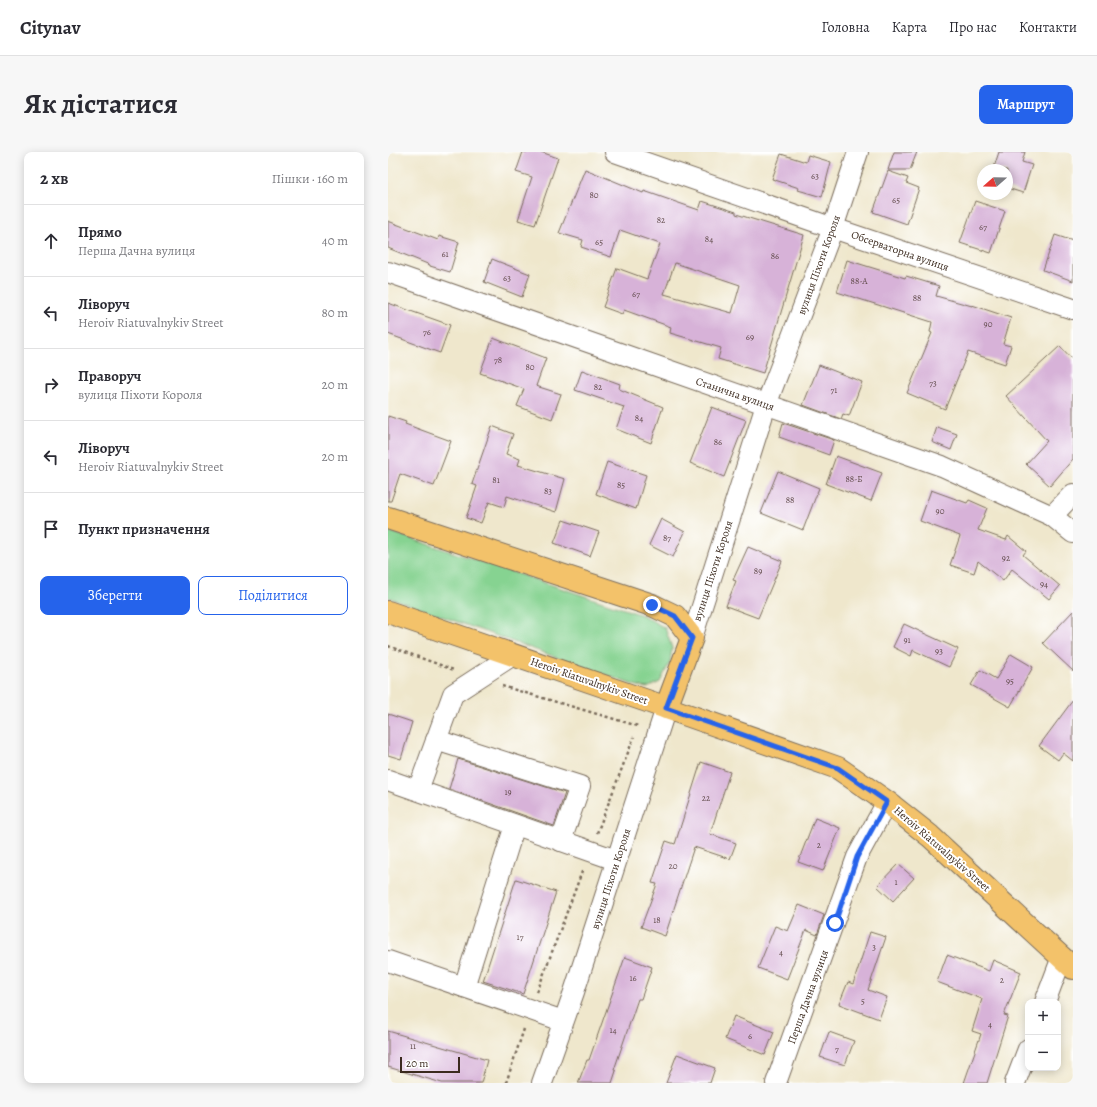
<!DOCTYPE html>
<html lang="uk">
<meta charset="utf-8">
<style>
body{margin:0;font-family:Alegreya,serif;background:#f7f7f7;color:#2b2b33}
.controls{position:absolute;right:12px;bottom:12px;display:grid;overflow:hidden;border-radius:8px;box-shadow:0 2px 10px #0003}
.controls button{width:36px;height:36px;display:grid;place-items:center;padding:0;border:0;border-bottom:1px solid #e1e1e2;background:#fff;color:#2b2b33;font:20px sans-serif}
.compass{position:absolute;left:589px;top:12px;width:36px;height:36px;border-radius:50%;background:#fff;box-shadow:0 2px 10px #0003;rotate:250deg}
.scale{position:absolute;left:12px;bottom:10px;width:60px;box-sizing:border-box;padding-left:4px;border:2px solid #3b2a1e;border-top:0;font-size:11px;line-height:14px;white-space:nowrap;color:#3b2a1e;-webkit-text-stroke:3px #fff;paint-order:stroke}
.stop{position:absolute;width:12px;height:12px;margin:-9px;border:3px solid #2563eb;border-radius:50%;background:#fff}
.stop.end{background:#2563eb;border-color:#fff;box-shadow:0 1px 4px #0008}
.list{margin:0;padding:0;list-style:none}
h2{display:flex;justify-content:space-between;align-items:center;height:52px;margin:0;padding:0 16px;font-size:17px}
h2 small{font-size:13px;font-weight:400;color:#7c7c81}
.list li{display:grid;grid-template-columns:26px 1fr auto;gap:12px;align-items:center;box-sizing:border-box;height:72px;padding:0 16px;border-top:1px solid #e1e1e2}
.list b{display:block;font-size:15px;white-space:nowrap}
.list p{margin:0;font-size:13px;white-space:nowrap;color:#7c7c81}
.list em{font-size:13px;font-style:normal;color:#7c7c81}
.actions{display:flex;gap:8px;padding:12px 16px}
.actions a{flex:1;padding:9px 0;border:1px solid #2563eb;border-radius:8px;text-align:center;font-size:14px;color:#2563eb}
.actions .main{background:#2563eb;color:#fff}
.icon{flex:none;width:22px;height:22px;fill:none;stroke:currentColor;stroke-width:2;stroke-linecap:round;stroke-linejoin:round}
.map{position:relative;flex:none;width:685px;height:931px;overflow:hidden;border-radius:8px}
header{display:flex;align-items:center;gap:24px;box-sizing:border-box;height:56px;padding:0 20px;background:#fff;border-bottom:1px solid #e1e1e2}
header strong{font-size:19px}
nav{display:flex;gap:22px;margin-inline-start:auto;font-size:14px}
.intro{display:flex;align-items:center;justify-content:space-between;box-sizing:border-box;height:96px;padding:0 24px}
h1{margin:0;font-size:28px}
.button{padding:10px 18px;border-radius:8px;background:#2563eb;color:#fff;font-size:14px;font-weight:700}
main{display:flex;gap:24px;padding:0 24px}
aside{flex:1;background:#fff;border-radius:8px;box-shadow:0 2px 10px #0003}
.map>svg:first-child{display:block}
.green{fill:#86d391;stroke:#607e58}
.building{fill:#d7b2d8;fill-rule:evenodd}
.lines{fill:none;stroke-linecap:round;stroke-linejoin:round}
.minor-casing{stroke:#7a6c5b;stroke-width:22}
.major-casing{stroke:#7a6c5b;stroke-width:24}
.path{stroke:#7a6c5b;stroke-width:2.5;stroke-dasharray:3 3;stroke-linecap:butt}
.minor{stroke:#fff;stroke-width:20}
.major{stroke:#f3c26a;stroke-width:22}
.route{stroke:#2563eb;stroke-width:5}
.labels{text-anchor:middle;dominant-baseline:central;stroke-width:4;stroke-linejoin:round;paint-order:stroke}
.number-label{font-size:9px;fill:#624c4c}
.street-label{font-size:11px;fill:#3b2a1e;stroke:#fff}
</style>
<header>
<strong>Citynav</strong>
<nav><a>Головна</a><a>Карта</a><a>Про нас</a><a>Контакти</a></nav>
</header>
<div class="intro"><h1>Як дістатися</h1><a class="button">Маршрут</a></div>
<main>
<aside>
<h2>2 хв<small>Пішки · 160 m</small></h2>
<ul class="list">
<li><svg class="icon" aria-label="ahead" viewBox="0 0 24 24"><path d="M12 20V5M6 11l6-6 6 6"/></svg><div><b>Прямо</b><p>Перша Дачна вулиця</p></div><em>40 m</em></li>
<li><svg class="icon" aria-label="left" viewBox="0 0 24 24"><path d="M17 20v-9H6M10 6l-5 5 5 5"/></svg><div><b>Ліворуч</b><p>Heroiv Riatuvalnykiv Street</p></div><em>80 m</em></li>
<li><svg class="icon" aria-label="right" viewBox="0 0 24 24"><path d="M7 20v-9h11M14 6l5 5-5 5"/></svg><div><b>Праворуч</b><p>вулиця Піхоти Короля</p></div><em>20 m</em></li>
<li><svg class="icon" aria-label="left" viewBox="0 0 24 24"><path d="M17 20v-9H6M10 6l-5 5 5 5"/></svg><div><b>Ліворуч</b><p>Heroiv Riatuvalnykiv Street</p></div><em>20 m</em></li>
<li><svg class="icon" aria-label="arrive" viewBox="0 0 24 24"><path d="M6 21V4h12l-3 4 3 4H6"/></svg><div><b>Пункт призначення</b></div></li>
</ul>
<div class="actions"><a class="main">Зберегти</a><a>Поділитися</a></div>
</aside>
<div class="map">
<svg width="685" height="931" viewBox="0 0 685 931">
<rect width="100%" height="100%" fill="#fff"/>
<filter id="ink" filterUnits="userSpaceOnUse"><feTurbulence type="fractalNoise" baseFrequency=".025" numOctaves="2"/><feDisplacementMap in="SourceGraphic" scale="8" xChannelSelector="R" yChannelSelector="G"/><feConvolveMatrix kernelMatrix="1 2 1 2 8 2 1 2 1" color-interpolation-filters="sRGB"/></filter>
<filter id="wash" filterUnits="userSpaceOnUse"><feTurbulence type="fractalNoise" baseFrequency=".012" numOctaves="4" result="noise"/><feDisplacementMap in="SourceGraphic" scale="16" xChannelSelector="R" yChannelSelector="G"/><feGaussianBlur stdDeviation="0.9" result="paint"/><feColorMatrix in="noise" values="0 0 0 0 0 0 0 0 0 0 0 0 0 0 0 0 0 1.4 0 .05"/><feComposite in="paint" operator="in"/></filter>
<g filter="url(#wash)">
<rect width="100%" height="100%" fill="#efe7cc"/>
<path class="green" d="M0 379 254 463 277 476 284 496 282 510 272 530 259 536 246 533 0 445Z"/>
<g id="blocks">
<g class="building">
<path d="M135 0H153L170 6 147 73 130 68 144 25 128 20Z"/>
<path d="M506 0H529L522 18H500Z"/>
<path d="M611 0H637L634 10 644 13 635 41 619 36V18H605Z"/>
<path d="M393 2 418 10 420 3 443 10 434 45 410 38 411 36 384 27Z"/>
<path d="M197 17 255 41 256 39 311 58 314 49 348 60V62L416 83 375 221 330 207 333 196 282 181 283 175 236 158 234 162 215 155 229 116 259 127 272 92 232 78 223 105 193 95 195 88 171 81ZM287 111 352 133 344 161 276 142Z"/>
<path d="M500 19 520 26 518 31 531 36 519 72 485 60Z"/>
<path d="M587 49 617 59 603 101 572 91Z"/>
<path d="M0 69 50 88 51 84 71 90 62 120 42 114V113L0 96Z"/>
<path d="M667 83 685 89V129L655 118Z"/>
<path d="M104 107 142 122 134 145 96 130Z"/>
<path d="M459 108 517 126 518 124 551 134 548 144 584 154V153L623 166 615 192 623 194 617 212 580 200 557 257 519 241 544 181 542 180 544 170 449 140Z"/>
<path d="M0 151 62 173 52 201 0 182Z"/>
<path d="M105 186 158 206 148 234 173 242 164 267 129 254 136 237 92 221Z"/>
<path d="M672 194 685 208V307L662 334 638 312 659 289 618 244Z"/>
<path d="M431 213 474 230 461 264 455 262 453 267 415 253Z"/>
<path d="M194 218 232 232 231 237 275 255 263 291 228 277 236 255 187 238Z"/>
<path d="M324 255 358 268 336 325 302 311Z"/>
<path d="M0 264 18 270 17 272 63 289 46 334 12 322 3 349H0Z"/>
<path d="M395 271 446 288 441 303 391 285Z"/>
<path d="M104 274 125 282 118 302 132 307 130 313 177 327 168 360 119 344 116 355 101 350 93 371 78 366 89 334 84 332Z"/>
<path d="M549 275 569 282 563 298 544 290Z"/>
<path d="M448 304 494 321 483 349 438 332Z"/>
<path d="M219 310 258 323 248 357 208 342Z"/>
<path d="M390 319 431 336 415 378 373 361Z"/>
<path d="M543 338 579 351 581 348 599 356 590 378 618 388 620 384 638 399 635 403 672 434 661 447 624 417 615 429 590 409 586 421 562 413 572 384 532 369Z"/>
<path d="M273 367 297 380 285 405 261 393Z"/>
<path d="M175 368 211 380 202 404 166 391Z"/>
<path d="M360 395 394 409 370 466 338 454 348 429 345 428Z"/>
<path d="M685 459V519L655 491Z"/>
<path d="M516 472 570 497 561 515 525 498 523 504 505 495Z"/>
<path d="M623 502 645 515 622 555 583 533 592 518 608 527Z"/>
<path d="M685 548V609L675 601 670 608 651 594Z"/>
<path d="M0 562 24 570 13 607 0 603Z"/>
<path d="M70 607 177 641 166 674 61 637Z"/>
<path d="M313 610 342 620 322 682 348 691 342 707 306 695 277 784 253 775 269 732 264 731 278 689 287 692Z"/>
<path d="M427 666 452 676 435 719 410 710Z"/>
<path d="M510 712 526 726 505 749 489 734Z"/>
<path d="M128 727 168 740 135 842 95 829Z"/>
<path d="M411 753 436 763 429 783 418 778 399 827 370 816 387 774 400 779Z"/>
<path d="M482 780 498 785 480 838 499 845 491 867 451 852 460 830 465 832Z"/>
<path d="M559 803 601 819 605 808 633 820 616 863 620 864 599 931H576L593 882 584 879 594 847 549 830Z"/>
<path d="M237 805 264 815 253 847H250L226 918 228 919 224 931H190L199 908H201Z"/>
<path d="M346 864 386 880 377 903 337 887Z"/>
<path d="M0 879 99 908 93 931H54L0 915Z"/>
<path d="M441 880 466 889 457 913 432 905Z"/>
<path d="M289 902 327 916 322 931H278Z"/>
</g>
</g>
</g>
<g filter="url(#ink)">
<use href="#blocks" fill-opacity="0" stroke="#7a6c5b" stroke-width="1"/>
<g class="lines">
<defs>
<g id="minor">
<path d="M227 0 445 76 685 157"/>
<path d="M0 120 554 314 664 364 685 381"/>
<path d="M664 364 685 342"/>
<path d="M304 486 378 253 445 76 470 0"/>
<path d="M48 588 192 634 173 689"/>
<path d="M0 628 228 708"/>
<path d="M30 638 65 542 125 503"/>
<path d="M0 809 175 869"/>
<path d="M76 835 127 673"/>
<path d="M657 850 674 805"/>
<path d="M154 931 186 840 278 556"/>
<path d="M388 931 469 705 499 650"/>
<path d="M627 931 640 897"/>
</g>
<g id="major">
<path d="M0 366 264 453 287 464 304 486 278 556"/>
<path d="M0 460 259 549 450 616 499 650 542 684 685 816"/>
</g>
</defs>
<use href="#minor" class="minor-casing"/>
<use href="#major" class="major-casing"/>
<g class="path">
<path d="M0 494 66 518"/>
<path d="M114 534 250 574"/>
<path d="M209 681 246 585"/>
<path d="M149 840 195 717"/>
<path d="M118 931 136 877"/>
</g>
<use href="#minor" class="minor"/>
<use href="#major" class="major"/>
</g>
</g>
<g class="lines" filter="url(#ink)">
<path class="route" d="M264 453 287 464 304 486 278 556 450 616 499 650 469 705 447 771"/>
</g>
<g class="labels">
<g class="number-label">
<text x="427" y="24">63</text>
<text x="206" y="43">80</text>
<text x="508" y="48">65</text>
<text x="273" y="68">82</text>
<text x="595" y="75">67</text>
<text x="321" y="87">84</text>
<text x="211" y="90">65</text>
<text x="57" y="102">61</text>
<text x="387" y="104">86</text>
<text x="119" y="126">63</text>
<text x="471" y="129">88-А</text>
<text x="248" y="142">67</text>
<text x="529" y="146">88</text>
<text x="600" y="172">90</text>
<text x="39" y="180">76</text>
<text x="362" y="185">69</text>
<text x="110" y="208">78</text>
<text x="142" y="215">80</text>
<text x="545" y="231">73</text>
<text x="210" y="235">82</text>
<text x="446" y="238">71</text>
<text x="251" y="266">84</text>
<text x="330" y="290">86</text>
<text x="466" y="327">88-Б</text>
<text x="108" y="328">81</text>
<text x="233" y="333">85</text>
<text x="160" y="339">83</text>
<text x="402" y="348">88</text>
<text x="552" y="359">90</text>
<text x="279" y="386">87</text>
<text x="618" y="406">92</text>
<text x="370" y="419">89</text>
<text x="656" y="432">94</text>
<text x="519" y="488">91</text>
<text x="551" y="499">93</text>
<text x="622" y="529">95</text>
<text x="120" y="640">19</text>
<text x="318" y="646">22</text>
<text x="431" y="693">2</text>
<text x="285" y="714">20</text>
<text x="508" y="730">1</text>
<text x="269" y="768">18</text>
<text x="132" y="785">17</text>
<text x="486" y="795">3</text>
<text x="393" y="800">4</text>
<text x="245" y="826">16</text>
<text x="614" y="828">2</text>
<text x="475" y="849">5</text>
<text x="602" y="872">4</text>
<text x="225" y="878">14</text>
<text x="362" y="884">6</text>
<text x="25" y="894">11</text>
<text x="449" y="897">7</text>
</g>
<g class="street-label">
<text transform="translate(512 99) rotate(19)">Обсерваторна вулиця</text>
<text transform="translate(431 113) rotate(-70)">вулиця Піхоти Короля</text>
<text transform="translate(347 242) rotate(19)">Станична вулиця</text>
<text transform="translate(325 419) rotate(-72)">вулиця Піхоти Короля</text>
<text transform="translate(201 529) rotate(19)">Heroiv Riatuvalnykiv Street</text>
<text transform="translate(554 697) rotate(41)">Heroiv Riatuvalnykiv Street</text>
<text transform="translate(223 727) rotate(-72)">вулиця Піхоти Короля</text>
<text transform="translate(420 845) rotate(-70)">Перша Дачна вулиця</text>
</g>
</g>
</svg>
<div class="controls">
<button>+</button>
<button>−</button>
</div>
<svg class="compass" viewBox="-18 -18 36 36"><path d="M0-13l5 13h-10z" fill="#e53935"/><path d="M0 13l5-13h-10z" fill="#7c7c81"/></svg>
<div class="scale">20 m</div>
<div class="stop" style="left:447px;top:771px"></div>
<div class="stop end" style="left:264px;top:453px"></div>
</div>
</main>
